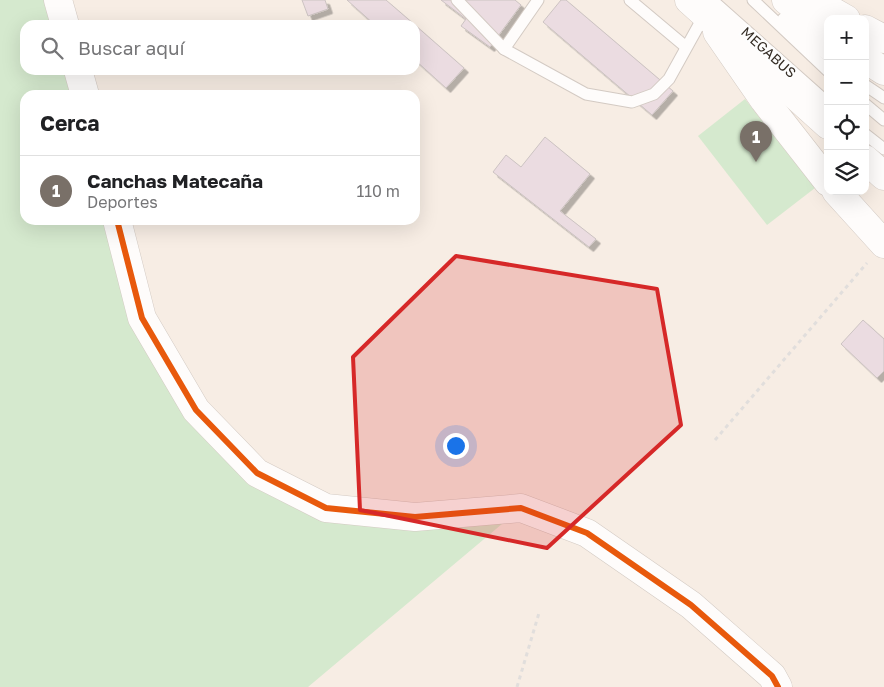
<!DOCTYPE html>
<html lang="es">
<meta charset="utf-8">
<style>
body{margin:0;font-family:"Golos Text",sans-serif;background:#f2f2f2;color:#202124}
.controls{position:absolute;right:15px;top:15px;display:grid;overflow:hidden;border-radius:10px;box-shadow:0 5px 20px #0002}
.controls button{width:45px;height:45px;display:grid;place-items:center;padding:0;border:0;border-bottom:1px solid #e0e0e0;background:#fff;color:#202124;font:25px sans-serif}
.you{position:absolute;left:455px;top:445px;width:18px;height:18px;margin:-12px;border:4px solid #fff;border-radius:50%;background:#1a73e8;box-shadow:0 0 0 8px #1a73e833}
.badge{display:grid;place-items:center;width:32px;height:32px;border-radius:50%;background:#797068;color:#fff;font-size:16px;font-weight:700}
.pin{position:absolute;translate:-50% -41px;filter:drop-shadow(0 1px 2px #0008)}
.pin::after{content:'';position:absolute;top:26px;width:18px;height:15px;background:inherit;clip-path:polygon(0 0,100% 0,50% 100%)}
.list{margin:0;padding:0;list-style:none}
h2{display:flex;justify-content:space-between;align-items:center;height:65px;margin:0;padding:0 20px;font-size:21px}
h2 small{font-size:16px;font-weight:400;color:#757577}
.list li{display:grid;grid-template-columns:32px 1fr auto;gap:15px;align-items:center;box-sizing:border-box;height:70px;padding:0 20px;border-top:1px solid #e0e0e0}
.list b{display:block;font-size:19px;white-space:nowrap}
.list p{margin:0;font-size:16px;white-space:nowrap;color:#757577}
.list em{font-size:16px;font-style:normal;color:#757577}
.icon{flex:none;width:28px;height:28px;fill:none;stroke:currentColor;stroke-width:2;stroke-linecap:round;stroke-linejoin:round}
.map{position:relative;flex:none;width:884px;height:687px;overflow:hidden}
.search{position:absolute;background:#fff;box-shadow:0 5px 20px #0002;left:20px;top:20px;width:400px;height:55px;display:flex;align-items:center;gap:12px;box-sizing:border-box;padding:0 18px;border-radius:15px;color:#757577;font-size:19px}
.panel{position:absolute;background:#fff;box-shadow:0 5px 20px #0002;left:20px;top:90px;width:400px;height:135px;border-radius:15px}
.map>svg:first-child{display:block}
.green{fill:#d5e9ce}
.building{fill:#ebdce1;stroke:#ccc3c2;filter:url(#shadow)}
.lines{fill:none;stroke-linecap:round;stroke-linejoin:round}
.service-casing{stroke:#d3cac3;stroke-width:13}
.tertiary-casing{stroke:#d3cac3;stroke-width:29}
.secondary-casing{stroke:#d3cac3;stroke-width:29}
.primary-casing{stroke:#d3cac3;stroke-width:29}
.path{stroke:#e1dedc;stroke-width:3;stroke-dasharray:4 4;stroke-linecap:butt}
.service{stroke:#fefcfb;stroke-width:11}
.tertiary{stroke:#fefcfb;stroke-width:28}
.secondary{stroke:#fefcfb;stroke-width:28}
.primary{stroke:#fefcfb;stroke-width:28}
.cycleway-casing{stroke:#fdfdfd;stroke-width:9}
.cycleway{stroke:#e8590c;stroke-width:6}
.marked{fill:#d62828;fill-opacity:0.2;stroke:#d62828;stroke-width:4;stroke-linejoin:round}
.labels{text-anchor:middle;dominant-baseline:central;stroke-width:4.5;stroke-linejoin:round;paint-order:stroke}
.street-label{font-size:14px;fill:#352d25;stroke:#fdfdfd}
</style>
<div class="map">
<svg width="884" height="687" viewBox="0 0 884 687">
<defs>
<filter id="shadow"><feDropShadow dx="4.5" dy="4.5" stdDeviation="0" flood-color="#0004"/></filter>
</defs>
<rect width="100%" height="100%" fill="#f7ede4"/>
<g class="green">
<path d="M0 0H45L58 25H25V70H78L84 95H25V220H116L130 273 196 410 326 508H521L308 687H0Z"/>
<path d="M745 99 815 188 767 225 698 136Z"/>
</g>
<g class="building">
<path d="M302 0H325L328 9 308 16Z"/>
<path d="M347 0H386L415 25H375Z"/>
<path d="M441 0H515L521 5 490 47 461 26 466 19Z"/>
<path d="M561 0H566L673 91 652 115 543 22Z"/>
<path d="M415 25 464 68 446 88 415 60Z"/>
<path d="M545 137 590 174 560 211 596 239 589 247 493 172 506 155 521 167Z"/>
<path d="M863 320 884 339V371L877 378 841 344Z"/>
</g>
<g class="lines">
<defs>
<g id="service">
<path d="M457 0 504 49 586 94 632 102 654 94 669 79 705 14"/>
<path d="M630 0 686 47"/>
<path d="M712 0 828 103"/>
<path d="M753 0 828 71"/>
<path d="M783 19 828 56"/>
<path d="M504 49 538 0"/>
<path d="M865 85 884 98"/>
<path d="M865 104 884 120"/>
<path d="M865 134 884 149"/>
</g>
<g id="tertiary">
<path d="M58 0 65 25"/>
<path d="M78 70 85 95"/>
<path d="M117 220 142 318 196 410 257 473 326 508 415 517 521 508 587 533 691 605 772 676 778 687"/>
</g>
<g id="secondary">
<path d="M813 0 846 19"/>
<path d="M865 29 884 39"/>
<path d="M717 32 764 100 828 182"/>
<path d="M836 191 884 244"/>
</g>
<g id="primary">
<path d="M689 0 828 125"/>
<path d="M786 0 828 34"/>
<path d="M865 59 884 71"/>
<path d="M865 159 884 176"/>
</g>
</defs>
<use href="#service" class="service-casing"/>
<use href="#tertiary" class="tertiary-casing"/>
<use href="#secondary" class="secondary-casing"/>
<use href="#primary" class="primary-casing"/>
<g class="path">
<path d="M715 440 867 263"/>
<path d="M517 687 539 613"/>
</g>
<use href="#service" class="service"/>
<use href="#tertiary" class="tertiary"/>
<use href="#secondary" class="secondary"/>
<use href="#primary" class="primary"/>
<defs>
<path id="cycleway" d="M117 220 142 318 196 410 257 473 326 508 415 517 521 508 587 533 691 605 772 676 778 687"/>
</defs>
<use href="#cycleway" class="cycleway-casing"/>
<use href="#cycleway" class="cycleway"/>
</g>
<path class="marked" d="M456 256 657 289 681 425 547 548 360 510 353 357Z"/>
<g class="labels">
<g class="street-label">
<text transform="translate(769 52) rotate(42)">MEGABUS</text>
</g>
</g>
</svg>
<div class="controls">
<button>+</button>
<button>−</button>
<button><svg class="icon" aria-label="locate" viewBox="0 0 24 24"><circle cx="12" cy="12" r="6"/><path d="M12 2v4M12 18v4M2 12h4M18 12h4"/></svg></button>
<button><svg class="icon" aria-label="layers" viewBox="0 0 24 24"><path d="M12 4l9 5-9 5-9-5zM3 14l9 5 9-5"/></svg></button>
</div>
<div class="you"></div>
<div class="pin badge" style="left:756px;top:162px">1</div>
<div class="search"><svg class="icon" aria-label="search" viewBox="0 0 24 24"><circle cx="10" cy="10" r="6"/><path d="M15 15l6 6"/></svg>Buscar aquí</div>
<section class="panel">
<h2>Cerca<small></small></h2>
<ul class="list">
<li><span class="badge">1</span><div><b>Canchas Matecaña</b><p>Deportes</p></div><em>110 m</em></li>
</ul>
</section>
</div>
